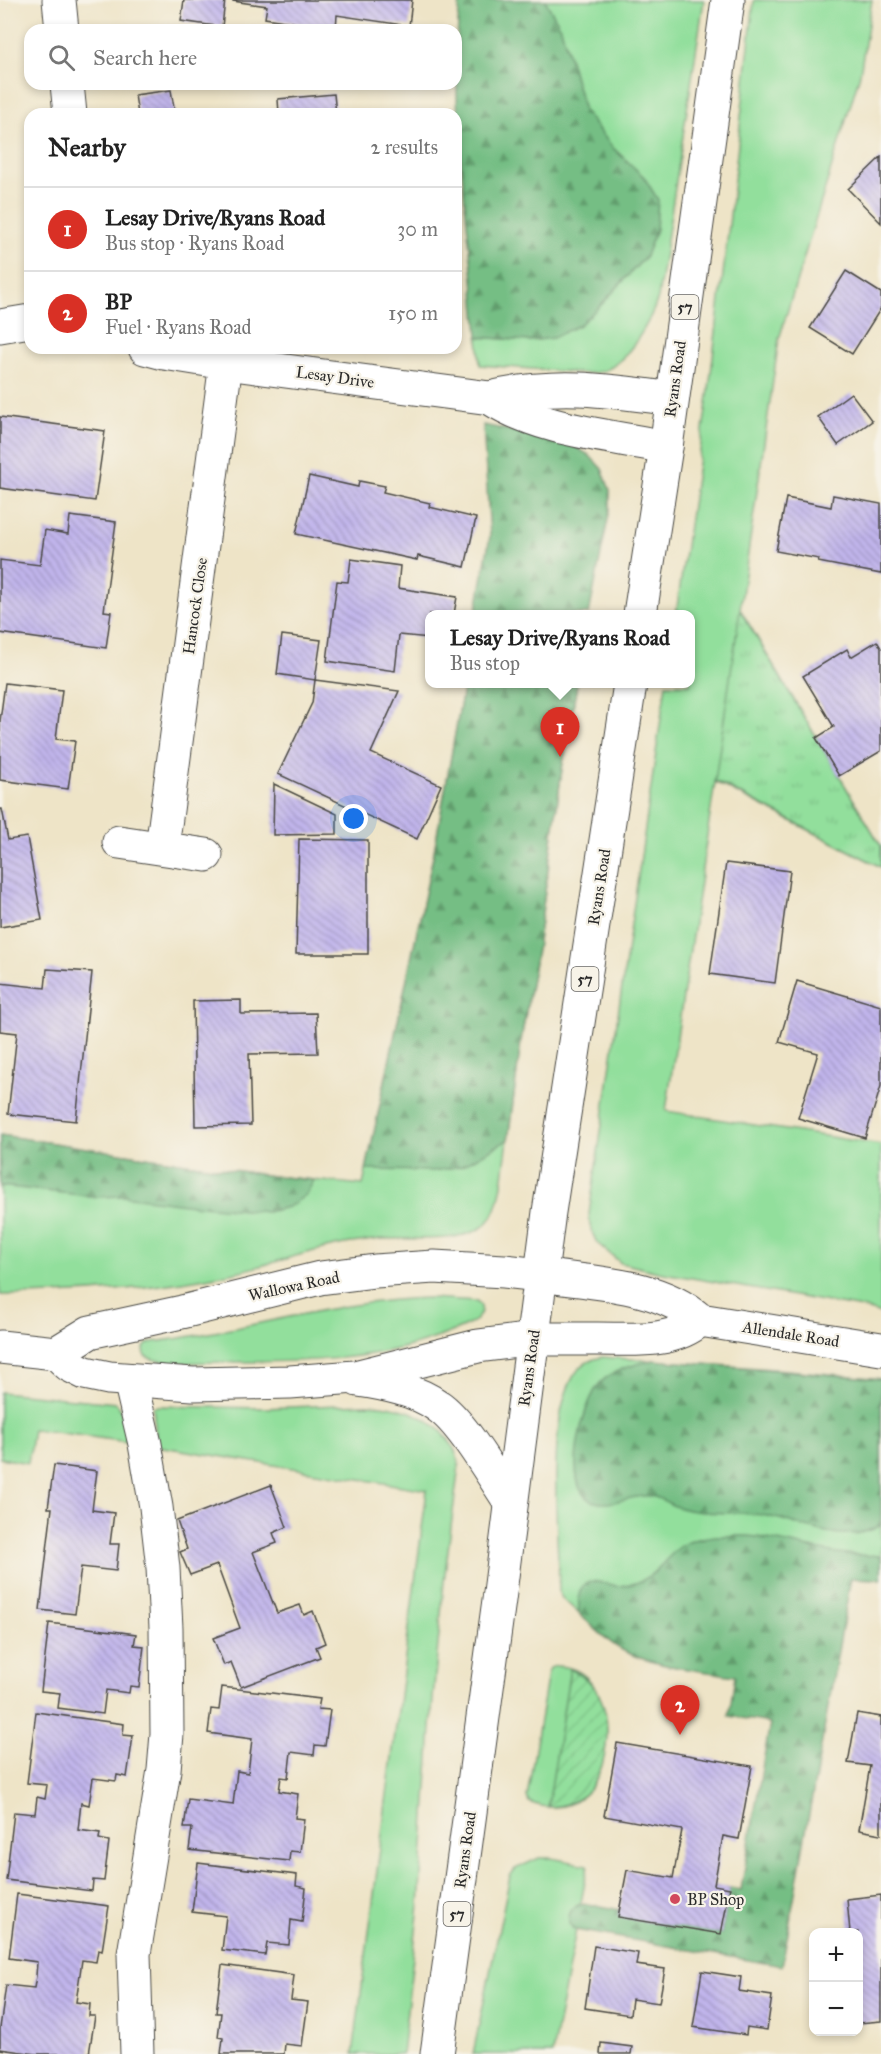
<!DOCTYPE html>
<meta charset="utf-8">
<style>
body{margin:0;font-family:"IM FELL Great Primer",serif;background:#f6f6f6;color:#222}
.controls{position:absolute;right:18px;bottom:18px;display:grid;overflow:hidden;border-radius:12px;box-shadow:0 3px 9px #0003}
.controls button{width:54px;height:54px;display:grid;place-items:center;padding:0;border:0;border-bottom:2px solid #e0e0e0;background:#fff;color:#222;font:30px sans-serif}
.you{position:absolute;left:354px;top:819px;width:21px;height:21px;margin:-15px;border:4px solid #fff;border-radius:50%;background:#1a73e8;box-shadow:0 0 0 9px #1a73e833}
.badge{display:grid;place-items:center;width:39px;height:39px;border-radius:50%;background:#d93025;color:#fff;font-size:20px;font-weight:700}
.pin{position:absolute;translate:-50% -50px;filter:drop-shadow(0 2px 3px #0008)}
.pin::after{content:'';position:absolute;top:32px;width:21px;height:18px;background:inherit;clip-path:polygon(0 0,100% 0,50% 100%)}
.popup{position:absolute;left:425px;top:610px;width:270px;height:78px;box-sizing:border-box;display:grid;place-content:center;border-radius:12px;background:#fff;filter:drop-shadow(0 2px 4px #0005);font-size:20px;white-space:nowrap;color:#767676}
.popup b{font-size:22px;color:#222}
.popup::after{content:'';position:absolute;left:50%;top:100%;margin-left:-12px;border:12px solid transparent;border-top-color:#fff}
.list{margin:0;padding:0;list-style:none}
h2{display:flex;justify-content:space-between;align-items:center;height:78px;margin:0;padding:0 24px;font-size:26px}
h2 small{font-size:20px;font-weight:400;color:#767676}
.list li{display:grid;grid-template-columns:39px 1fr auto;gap:18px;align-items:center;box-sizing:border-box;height:84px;padding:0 24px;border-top:2px solid #e0e0e0}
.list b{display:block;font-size:22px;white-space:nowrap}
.list p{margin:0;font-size:20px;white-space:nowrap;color:#767676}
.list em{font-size:20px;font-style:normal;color:#767676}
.icon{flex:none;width:33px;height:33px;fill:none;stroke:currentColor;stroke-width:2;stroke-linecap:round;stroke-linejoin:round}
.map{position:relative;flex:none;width:881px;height:2054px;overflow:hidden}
.search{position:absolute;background:#fff;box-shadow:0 3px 9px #0003;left:24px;top:24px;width:438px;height:66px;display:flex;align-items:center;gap:15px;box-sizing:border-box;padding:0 21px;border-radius:18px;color:#767676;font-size:22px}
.panel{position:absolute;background:#fff;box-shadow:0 3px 9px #0003;left:24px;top:108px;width:438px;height:246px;border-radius:18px}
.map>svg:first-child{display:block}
.grass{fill:#92df9c;stroke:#5e8564;stroke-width:1.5}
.forest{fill:url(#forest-firs);stroke:#507458;stroke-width:1.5}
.park{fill:url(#park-tufts);stroke:#5e8564;stroke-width:1.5}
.garden{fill:url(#garden-furrows);stroke:#5e8564;stroke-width:1.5}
.building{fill:url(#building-back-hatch)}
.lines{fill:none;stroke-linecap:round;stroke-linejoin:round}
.minor-casing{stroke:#484742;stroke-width:35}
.major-casing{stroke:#484742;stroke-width:35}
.minor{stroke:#fff;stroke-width:33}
.major{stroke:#fff;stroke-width:33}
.poi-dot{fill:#d1495b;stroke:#f7f3e8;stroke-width:2}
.labels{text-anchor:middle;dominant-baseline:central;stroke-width:4.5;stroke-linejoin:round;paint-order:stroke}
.shield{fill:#f7f3e8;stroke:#686764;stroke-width:1.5}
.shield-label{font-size:15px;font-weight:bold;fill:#2b2b2b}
.street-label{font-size:16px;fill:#2b2b2b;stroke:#f7f3e8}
.poi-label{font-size:16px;fill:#2b2b2b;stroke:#f7f3e8;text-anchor:start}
</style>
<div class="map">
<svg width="881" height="2054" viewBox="0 0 881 2054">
<defs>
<pattern id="forest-firs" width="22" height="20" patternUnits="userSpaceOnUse" patternTransform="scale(1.5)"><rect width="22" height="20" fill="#75be84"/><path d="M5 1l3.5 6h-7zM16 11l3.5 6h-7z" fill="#609b6c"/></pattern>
<pattern id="park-tufts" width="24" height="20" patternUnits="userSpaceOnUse" patternTransform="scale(1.5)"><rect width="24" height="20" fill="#92df9c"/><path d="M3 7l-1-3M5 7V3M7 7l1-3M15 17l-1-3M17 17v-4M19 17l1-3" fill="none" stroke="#7ec087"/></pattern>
<pattern id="garden-furrows" width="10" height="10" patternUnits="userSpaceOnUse" patternTransform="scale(1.5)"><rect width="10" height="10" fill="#92df9c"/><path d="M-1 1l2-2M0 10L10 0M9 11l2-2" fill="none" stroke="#7ec087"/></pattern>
<pattern id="building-back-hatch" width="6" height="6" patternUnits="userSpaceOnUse" patternTransform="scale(1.5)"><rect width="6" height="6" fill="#c1b5ec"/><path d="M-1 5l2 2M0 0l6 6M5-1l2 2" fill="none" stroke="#9d93bf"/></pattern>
</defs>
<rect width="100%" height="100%" fill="#f7f3e8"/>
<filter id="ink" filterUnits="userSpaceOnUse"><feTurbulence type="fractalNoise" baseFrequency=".0167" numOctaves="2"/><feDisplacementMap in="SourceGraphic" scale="12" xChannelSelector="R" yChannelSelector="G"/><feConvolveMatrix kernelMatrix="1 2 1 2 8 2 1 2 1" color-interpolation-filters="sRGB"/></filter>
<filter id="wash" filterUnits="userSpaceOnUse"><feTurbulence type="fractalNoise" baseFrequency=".008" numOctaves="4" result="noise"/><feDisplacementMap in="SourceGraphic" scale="24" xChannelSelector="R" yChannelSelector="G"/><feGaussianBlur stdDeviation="1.35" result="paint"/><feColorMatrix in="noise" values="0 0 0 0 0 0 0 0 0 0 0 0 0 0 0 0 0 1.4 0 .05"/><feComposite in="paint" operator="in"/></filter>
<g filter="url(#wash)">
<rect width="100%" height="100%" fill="#eee4c7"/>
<g class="grass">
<path d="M545 0H704L658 298C650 322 626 366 600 372 587 375 571 372 558 371 532 369 506 367 480 365L478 337 530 341 579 325 600 306 646 256 644 177 613 148 584 111 561 28Z"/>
<path d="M754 0H872L860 74 779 339 740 609 881 846V867L715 782 666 1111 881 1145V1314L862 1308 658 1272 621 1263 597 1243 591 1230 589 1214 666 684H690V614H676L709 389 729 225Z"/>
<path d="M464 684H577L562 769 536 956 522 1034 502 1185C499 1200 496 1219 481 1228 456 1244 411 1237 382 1239 372 1240 361 1242 351 1243 312 1249 274 1264 236 1272 158 1289 79 1295 0 1295V1135L272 1176 363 1185 434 852Z"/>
<path d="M430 1298 477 1301 481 1306C483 1321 466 1326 454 1331 381 1362 300 1362 223 1362 201 1362 163 1366 145 1356L144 1348 147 1344 153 1342C246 1331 336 1300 430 1298Z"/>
<path d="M602 1357 788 1370 881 1379V1579L673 1572 586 1620 562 1598 559 1593C559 1539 544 1411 578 1370 584 1362 593 1359 602 1357Z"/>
<path d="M0 1392 116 1403 120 1408 128 1442 33 1429 28 1463 0 1458Z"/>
<path d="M366 1404C406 1405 451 1422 459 1465L444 1581 433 1698 419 1905 402 2054H353L427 1490 157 1446 153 1407 156 1406 264 1408Z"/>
<path d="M556 1666C635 1666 618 1839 529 1802L527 1797 548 1673 550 1668Z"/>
<path d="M539 1858H551L588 1865 581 1903 576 1905 572 1928 576 1930 552 2054H473L510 1876 515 1869Z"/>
</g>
<g class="forest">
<path d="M460 0H545L561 28 584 111 613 148 644 177 658 200 656 229 646 256 600 306 579 325 553 338 530 341 478 337C470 224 448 111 460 0Z"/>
<path d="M483 425 550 438 574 446 589 455 602 469 610 490V509L589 614H476L490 536Z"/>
<path d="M464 684H577L562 769 536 956 522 1034 508 1140 461 1166 435 1171 366 1170 434 852Z"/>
<path d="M0 1135 272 1176 314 1180 306 1195 288 1207 267 1212 201 1206 123 1196 98 1197 0 1186Z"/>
<path d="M654 1360 881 1379V1525C843 1548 800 1521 762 1515 734 1510 707 1516 680 1508 670 1505 662 1498 651 1496 632 1494 611 1508 592 1501 560 1488 583 1402 600 1383 614 1369 636 1364 654 1360Z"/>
<path d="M716 1536C729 1536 744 1535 757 1537 799 1544 839 1558 881 1555V1579L851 1578 782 1966 576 1930 569 1924C566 1893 601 1907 620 1910L619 1917 721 1934 730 1888 741 1890 770 1723 729 1716 735 1676C699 1670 659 1668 626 1652 608 1643 594 1627 579 1614 579 1604 576 1590 586 1584 595 1578 607 1585 618 1586 625 1586 634 1584 641 1581 657 1574 666 1557 680 1547 691 1539 703 1537 716 1536Z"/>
</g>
<path class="park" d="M740 610 881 846V867L715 781Z"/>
<path class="garden" d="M570 1669C582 1675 595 1684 600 1697 612 1722 608 1763 592 1786 583 1800 563 1807 548 1807Z"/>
<g id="blocks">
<g class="building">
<path d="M184 0H225L222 27 181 21Z"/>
<path d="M233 0H412L409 26 337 15 336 29 265 18 267 6 233 1Z"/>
<path d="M171 90 175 114H138L135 95Z"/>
<path d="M334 94 336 114H279L278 99Z"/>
<path d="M881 157V223L848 189Z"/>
<path d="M846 271 881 293V308L852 354 810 328Z"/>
<path d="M851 393 872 421 838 445 818 417Z"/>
<path d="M0 417 105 431 95 501 0 488Z"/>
<path d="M309 476 358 487 359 481 385 486 383 492 430 503 429 507 476 518 465 567 418 556 417 560 296 534Z"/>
<path d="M833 495 881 504V574L818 562 819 559 776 551 786 498 831 507Z"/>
<path d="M70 516 116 522 104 611 111 612 106 648 0 633V560L40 565 45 530 68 534Z"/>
<path d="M351 559 400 566 398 588 457 597 454 614H430V638L399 635 395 671 327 661 337 581 348 582Z"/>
<path d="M282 635 321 640 315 680 277 674Z"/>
<path d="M877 641 881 648V751L839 776 816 738 834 727 803 676 847 649 851 657Z"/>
<path d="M315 680 399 691 371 753 441 785 417 839 278 774 312 703Z"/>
<path d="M5 683 62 690 56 739 75 741 68 789 0 780V721Z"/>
<path d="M274 784 337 814V834L273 835Z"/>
<path d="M0 809H2L8 840 27 837 42 920 0 927Z"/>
<path d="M299 839 368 840V954H296Z"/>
<path d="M726 863 790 871 775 983 710 974Z"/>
<path d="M47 969 92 972 76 1121 8 1114 17 1033 0 1031V983L45 988Z"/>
<path d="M797 981 881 1006V1086L865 1138 798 1118 818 1053 779 1042Z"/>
<path d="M241 1000V1014L316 1013 318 1053 249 1054 251 1125 195 1126 193 1001Z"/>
<path d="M54 1465 97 1471 92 1510 114 1513 110 1544H119L116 1571 81 1567 75 1614 40 1610 52 1508H48Z"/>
<path d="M271 1485 287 1527 273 1533 277 1543 253 1552 277 1613 300 1605 304 1615 313 1611 325 1643 316 1647 320 1657 241 1687 231 1662 224 1665 213 1638 240 1628 217 1565 190 1575 180 1552 187 1549 177 1521Z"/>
<path d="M49 1623 136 1634 134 1645 144 1646 139 1687 130 1686 129 1693 106 1690 103 1714 58 1708 60 1693 41 1691Z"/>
<path d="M222 1687 320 1699 318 1709 330 1710 325 1746 315 1745 314 1755 291 1752 288 1778 281 1777 279 1791 298 1794 295 1818 304 1819 300 1852 290 1851 289 1861 189 1850 192 1828H184L188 1799 233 1805 237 1771 248 1773 252 1739 208 1733 211 1709 219 1710Z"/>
<path d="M36 1712 124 1724 123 1735 133 1736 127 1777 117 1775 116 1781 93 1778 89 1805 81 1803 78 1830 100 1833 99 1839 109 1841 104 1881 93 1880 92 1891 6 1880 14 1812 35 1814 37 1797 45 1799 47 1785 27 1783Z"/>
<path d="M857 1713 881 1717V1834L859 1830 870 1766 848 1763Z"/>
<path d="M617 1743 752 1766 739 1839 723 1836 714 1885 730 1888 721 1934 618 1917 627 1870 673 1878 682 1830 604 1816Z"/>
<path d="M198 1863 297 1875 296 1886 306 1888 302 1922 291 1920 289 1945 267 1943 265 1955 222 1950 226 1916 192 1912Z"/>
<path d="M17 1894 109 1906 102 1951 98 1950 96 1962 82 1960 76 2002 90 2004 89 2016H95L89 2054H36L0 2049V2028L6 1985 34 1988 36 1976 37 1962 9 1958Z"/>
<path d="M881 1895V2021L859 2023 858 1932H850L847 1899Z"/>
<path d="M594 1946 638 1953 636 1965 665 1969 659 2003 632 1999 630 2015 585 2008Z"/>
<path d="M222 1965 294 1975 291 2000 308 2002 302 2046 285 2044 284 2054H221L223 2038 218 2037 221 2013H216Z"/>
<path d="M702 1971 741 1977 739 1991 772 1996 767 2030 747 2027 746 2035 693 2027Z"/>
<path d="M601 2043 632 2047 631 2054H600Z"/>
</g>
</g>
</g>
<g filter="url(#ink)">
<use href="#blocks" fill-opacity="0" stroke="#484742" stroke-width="1.5"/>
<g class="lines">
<defs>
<g id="minor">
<path d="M59 0 62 30"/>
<path d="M67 84 70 114"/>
<path d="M0 326 30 321"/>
<path d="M145 348 164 353 226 363 490 398C555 382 607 390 672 399"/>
<path d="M490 398C541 431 607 435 666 447"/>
<path d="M119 842 206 855"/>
<path d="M162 848 226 363"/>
<path d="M540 1275C593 1283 658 1283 700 1320L881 1349"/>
<path d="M533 1339C555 1339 577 1339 598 1339 632 1339 673 1344 700 1320"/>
<path d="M130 1380 145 1444 156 1507 163 1568 166 1628 167 1734 164 1770 134 1954 137 2054"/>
</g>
<g id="major">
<path d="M640 614 666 447 728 0"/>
<path d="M0 1347 56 1353 69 1365 85 1373 109 1378 193 1384 290 1382 355 1377 478 1346 533 1339"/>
<path d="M56 1353 90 1332 182 1312 320 1278 375 1271 434 1267 504 1271 540 1275"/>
<path d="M358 1380C385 1384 416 1390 438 1406 463 1423 493 1477 511 1503"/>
<path d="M437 2054 499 1600 549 1212 630 684"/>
</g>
</defs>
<use href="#minor" class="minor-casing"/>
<use href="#major" class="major-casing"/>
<use href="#minor" class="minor"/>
<use href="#major" class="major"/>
</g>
</g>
<circle class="poi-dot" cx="675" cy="1899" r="6"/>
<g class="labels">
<g class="shield">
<rect x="671.5" y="295" width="27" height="24" rx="4.5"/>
<rect x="571.5" y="967" width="27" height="24" rx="4.5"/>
<rect x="443.5" y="1902" width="27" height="24" rx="4.5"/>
</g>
<g class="shield-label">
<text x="685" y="307">57</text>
<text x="585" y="979">57</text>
<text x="457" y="1914">57</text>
</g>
<g class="street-label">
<text transform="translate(335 377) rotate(8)">Lesay Drive</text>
<text transform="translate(675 379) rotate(-82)">Ryans Road</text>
<text transform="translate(195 606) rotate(-82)">Hancock Close</text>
<text transform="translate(599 887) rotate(-81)">Ryans Road</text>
<text transform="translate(294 1286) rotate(-12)">Wallowa Road</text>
<text transform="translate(791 1334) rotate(9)">Allendale Road</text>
<text transform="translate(529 1368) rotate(-82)">Ryans Road</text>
<text transform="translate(465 1850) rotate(-82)">Ryans Road</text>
</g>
<g class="poi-label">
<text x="687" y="1899">BP Shop</text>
</g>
</g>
</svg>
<div class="controls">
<button>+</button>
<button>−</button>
</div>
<div class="you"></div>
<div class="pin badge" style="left:560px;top:757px">1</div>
<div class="popup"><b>Lesay Drive/Ryans Road</b>Bus stop</div>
<div class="pin badge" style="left:680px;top:1735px">2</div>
<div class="search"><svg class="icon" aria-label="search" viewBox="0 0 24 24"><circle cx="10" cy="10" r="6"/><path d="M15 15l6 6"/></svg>Search here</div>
<section class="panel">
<h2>Nearby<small>2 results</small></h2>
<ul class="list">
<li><span class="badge">1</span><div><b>Lesay Drive/Ryans Road</b><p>Bus stop · Ryans Road</p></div><em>30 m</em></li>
<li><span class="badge">2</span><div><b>BP</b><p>Fuel · Ryans Road</p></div><em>150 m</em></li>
</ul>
</section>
</div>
